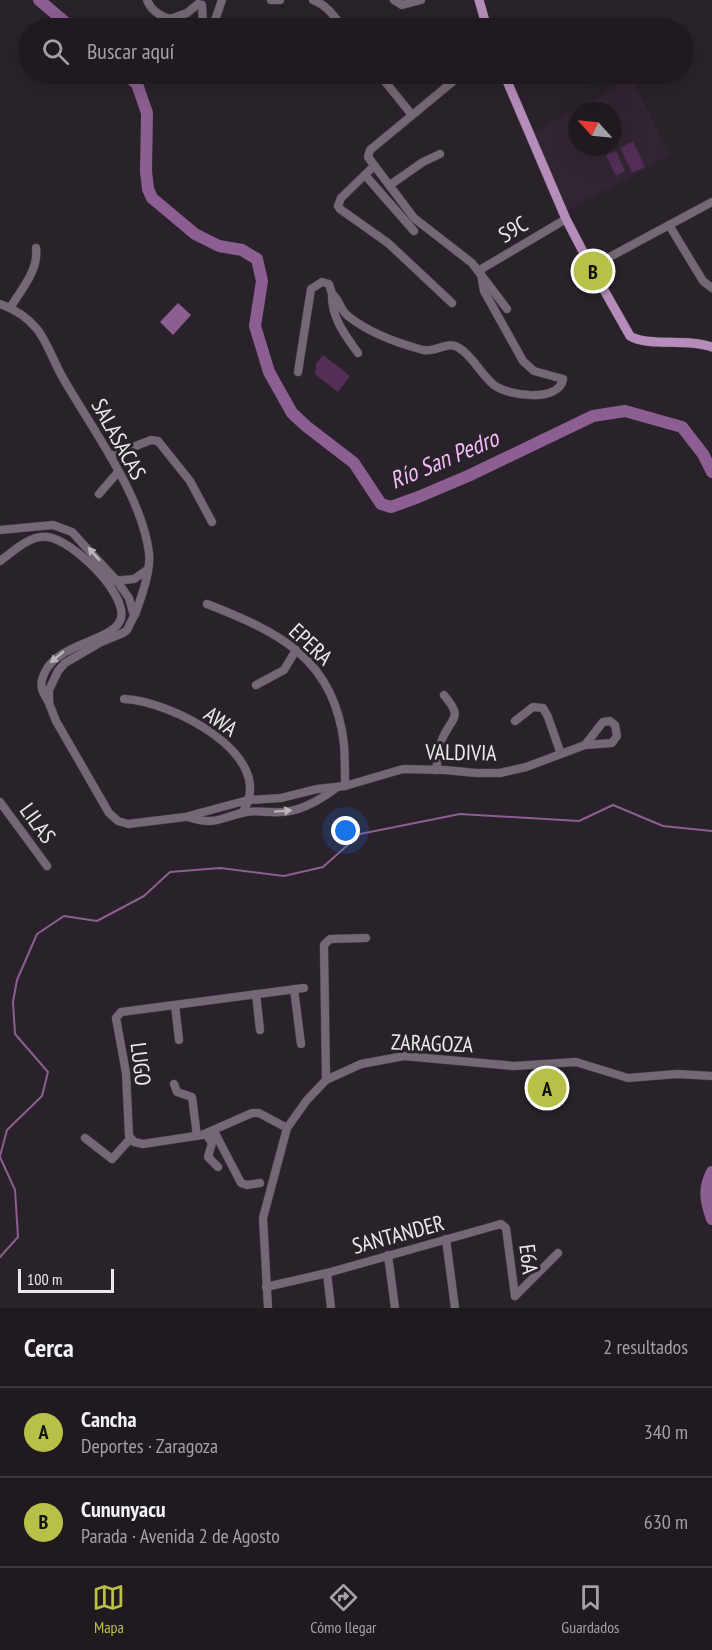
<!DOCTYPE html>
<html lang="es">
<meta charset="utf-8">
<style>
body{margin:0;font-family:"PT Sans Narrow",sans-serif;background:#2d272d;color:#f1f3f6}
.compass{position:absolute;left:568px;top:102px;width:54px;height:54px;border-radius:50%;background:#201a20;box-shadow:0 6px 24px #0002;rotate:297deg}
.scale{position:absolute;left:18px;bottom:15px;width:96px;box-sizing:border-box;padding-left:6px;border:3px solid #ede7ee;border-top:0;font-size:16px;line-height:21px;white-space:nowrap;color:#ede7ee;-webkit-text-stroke:4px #2a222a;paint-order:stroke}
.you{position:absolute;left:346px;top:831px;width:21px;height:21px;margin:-15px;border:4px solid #fff;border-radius:50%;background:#1a73e8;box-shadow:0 0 0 9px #1a73e833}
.badge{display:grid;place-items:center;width:39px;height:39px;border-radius:50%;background:#b8c147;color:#111;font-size:20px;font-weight:700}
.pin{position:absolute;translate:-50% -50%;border:3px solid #fff;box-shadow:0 2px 6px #0006}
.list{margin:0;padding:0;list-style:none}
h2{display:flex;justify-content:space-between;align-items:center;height:78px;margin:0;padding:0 24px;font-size:26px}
h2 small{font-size:20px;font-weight:400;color:#a2a1a5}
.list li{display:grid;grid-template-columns:39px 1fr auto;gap:18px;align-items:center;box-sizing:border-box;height:90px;padding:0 24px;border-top:2px solid #3d383e}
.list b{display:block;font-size:22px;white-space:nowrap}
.list p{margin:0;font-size:20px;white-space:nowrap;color:#a2a1a5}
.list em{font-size:20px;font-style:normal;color:#a2a1a5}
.icon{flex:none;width:33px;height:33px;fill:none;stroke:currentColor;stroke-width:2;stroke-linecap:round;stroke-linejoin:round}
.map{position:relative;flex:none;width:712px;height:1308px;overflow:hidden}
.search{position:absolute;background:#201a20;box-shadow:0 6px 24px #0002;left:18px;right:18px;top:18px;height:66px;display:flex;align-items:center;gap:15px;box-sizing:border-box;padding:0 21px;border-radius:33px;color:#a2a1a5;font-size:22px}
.sheet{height:258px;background:#201a20}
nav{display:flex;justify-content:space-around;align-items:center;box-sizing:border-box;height:84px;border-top:2px solid #3d383e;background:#201a20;font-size:16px;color:#a2a1a5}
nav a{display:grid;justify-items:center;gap:3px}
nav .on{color:#b8c147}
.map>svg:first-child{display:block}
.built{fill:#322533;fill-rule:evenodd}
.garden{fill:#532e57}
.water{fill:#8c5e91}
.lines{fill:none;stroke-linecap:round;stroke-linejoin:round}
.stream{stroke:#8c5e91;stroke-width:2}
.river{stroke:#8c5e91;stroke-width:12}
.minor-casing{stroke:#474048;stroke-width:9}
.major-casing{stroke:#474048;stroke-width:10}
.minor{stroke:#736974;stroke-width:8}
.major{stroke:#b68cba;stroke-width:9}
.oneway{fill:#bcb5bd}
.labels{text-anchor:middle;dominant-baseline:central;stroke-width:6;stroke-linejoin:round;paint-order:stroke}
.street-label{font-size:22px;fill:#ede7ee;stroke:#2a222a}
.water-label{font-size:24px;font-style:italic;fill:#f2bcf7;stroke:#2a222a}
</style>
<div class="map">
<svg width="712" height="1308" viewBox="0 0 712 1308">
<rect width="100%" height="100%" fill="#2a222a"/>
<path class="built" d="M632 78 669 156 568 210 533 133ZM577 111H613V147H577Z"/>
<g class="garden">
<path d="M633 141 645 167 632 173 620 148Z"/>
<path d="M616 151 625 171 616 176 606 155Z"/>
<path d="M323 355 350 376 338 392 315 374 316 364Z"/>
<path d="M562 1077 563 1096 533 1098 532 1080Z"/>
</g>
<path class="water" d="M178 303 191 315 173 335 160 322Z"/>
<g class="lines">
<g class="stream">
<path d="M0 1156 7 1130 42 1096 48 1072 15 1034 13 1002 17 980 37 934 64 916 97 921 144 896 170 872 220 868 284 876 323 867 360 834 460 814 579 821 613 805 663 826 712 831"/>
<path d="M0 1157 15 1190 18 1237 0 1257"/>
</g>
<g class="river">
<path d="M39 0 72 28"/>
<path d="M125 74 137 84 147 113 146 171 148 189 152 198 195 234 219 246 242 250 257 259 262 281 255 326 269 372 292 413 306 426 354 463 381 504 391 507 416 498 468 476 593 416 625 411 682 427 703 454 712 472"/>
<path d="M712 1172C703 1189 706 1202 712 1219"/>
</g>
<defs>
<g id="minor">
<path d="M147 0C151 11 160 16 170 19L187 13 198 4 202 5 203 24 211 25 214 23 222 0"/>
<path d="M271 0H280"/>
<path d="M313 0C327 5 335 17 343 28"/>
<path d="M394 0 402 5 421 0"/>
<path d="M379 74 412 115"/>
<path d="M462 74 370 150 368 157 414 218 472 263 507 309"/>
<path d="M374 166 341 198 338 206 340 209 388 243 452 303"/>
<path d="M365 175 414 231"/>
<path d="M390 185 423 162 440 154"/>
<path d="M669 225 703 281 712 288"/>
<path d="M591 267 712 202"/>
<path d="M478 271 566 219"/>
<path d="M0 304C15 309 27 317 37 329 48 343 54 363 63 378 92 429 142 495 149 553 151 571 141 598 135 615"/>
<path d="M10 308C21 290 39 270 36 248"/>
<path d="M358 353C345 335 331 317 332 294 340 300 340 310 348 316 369 333 397 343 423 350 436 353 447 340 459 348 473 356 481 375 494 385 508 396 559 403 563 379L534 371 523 361 484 291 481 274"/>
<path d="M298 372 311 289 322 282 329 284 332 294"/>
<path d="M110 456 151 440 158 441 190 481 212 522"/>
<path d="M99 494 118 472"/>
<path d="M0 530 53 525 72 532 117 581 129 598 134 616 127 630 123 633 101 642 65 663 58 671 49 690V703L56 721 109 813 118 821 128 824 185 817 248 800 281 798 317 789 345 786 403 769 445 770 476 773H500L526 767 585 745 612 743 617 736 615 725 610 721 603 722 585 745"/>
<path d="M0 561C14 551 29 535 48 537 72 540 127 593 121 618 116 641 59 642 45 672 39 684 41 690 48 701"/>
<path d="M113 581 134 579 147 570"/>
<path d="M207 604C279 632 335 659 344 745 345 759 345 773 345 786"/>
<path d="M256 685 284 670 296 650"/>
<path d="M124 699C168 700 281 755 242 813"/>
<path d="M515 721 533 707 543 708 548 717 561 754"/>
<path d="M436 770C438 759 439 746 443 737 453 716 463 718 444 695"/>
<path d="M0 802 47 866"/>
<path d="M187 817C218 826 218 818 246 812 257 810 269 813 280 812 300 812 320 800 336 788"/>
<path d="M294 989 301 1044"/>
<path d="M256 994 260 1030"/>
<path d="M175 1005 179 1040"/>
<path d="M326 1080 324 945 330 939 366 938"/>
<path d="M174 1084 177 1092 192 1097 197 1136"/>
<path d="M287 1128 259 1113H252L202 1135 143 1144 134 1142 129 1136 126 1073 116 1018 121 1012 304 988"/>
<path d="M214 1131 241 1183 247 1185 260 1183"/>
<path d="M206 1134 212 1143 208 1157 218 1167"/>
<path d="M85 1138 112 1159 130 1139"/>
<path d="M446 1239 455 1308"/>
<path d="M388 1255 395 1308"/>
<path d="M327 1273 331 1308"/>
<path d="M266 1287 327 1273 501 1224 506 1228 515 1296"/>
<path d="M515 1296 558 1253"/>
<path d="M268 1308 263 1218 287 1128 307 1100 326 1080 361 1064 404 1056 514 1066 576 1062 628 1078 677 1074 712 1076"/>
</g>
<g id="major">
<path d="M479 0 487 28"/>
<path d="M504 74 566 219 591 267 630 336C647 347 688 338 712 347"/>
</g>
</defs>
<use href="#minor" class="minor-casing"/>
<use href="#major" class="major-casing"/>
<use href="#minor" class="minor"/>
<use href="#major" class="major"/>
</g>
<defs><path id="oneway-solid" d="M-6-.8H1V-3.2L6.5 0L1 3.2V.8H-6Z" transform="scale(1.5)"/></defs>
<g class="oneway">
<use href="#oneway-solid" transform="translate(94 554) rotate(-131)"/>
<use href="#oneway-solid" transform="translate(57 657) rotate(140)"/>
<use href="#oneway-solid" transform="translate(283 811) rotate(-4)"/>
</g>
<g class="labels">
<g class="street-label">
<text transform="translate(513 229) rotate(-31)">S9C</text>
<text transform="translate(119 439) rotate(61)">SALASACAS</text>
<text transform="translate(311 644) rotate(43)">EPERA</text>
<text transform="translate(221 721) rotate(35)">AWA</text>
<text transform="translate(461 752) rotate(1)">VALDIVIA</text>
<text transform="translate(38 823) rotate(54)">LILAS</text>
<text transform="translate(432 1043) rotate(2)">ZARAGOZA</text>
<text transform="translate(141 1064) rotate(83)">LUGO</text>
<text transform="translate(398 1234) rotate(-15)">SANTANDER</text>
<text transform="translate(529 1259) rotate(83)">E6A</text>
</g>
<g class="water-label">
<text transform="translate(444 459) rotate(-23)">Río San Pedro</text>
</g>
</g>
</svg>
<svg class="compass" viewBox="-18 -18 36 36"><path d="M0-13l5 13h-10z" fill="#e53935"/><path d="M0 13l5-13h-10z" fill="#a2a1a5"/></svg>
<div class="scale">100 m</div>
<div class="you"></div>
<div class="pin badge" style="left:547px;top:1088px">A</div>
<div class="pin badge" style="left:593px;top:271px">B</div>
<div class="search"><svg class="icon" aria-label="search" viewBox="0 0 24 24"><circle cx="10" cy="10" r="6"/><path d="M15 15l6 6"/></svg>Buscar aquí</div>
</div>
<section class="sheet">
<h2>Cerca<small>2 resultados</small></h2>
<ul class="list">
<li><span class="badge">A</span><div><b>Cancha</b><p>Deportes · Zaragoza</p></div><em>340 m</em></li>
<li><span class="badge">B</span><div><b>Cununyacu</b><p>Parada · Avenida 2 de Agosto</p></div><em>630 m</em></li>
</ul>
</section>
<nav>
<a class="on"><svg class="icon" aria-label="map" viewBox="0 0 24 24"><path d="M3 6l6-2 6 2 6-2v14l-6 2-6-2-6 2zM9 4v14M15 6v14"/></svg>Mapa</a>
<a><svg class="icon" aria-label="directions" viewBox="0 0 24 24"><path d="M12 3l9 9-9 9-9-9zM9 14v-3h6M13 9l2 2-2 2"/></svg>Cómo llegar</a>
<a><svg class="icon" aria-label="saved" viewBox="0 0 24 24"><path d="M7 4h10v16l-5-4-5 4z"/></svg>Guardados</a>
</nav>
